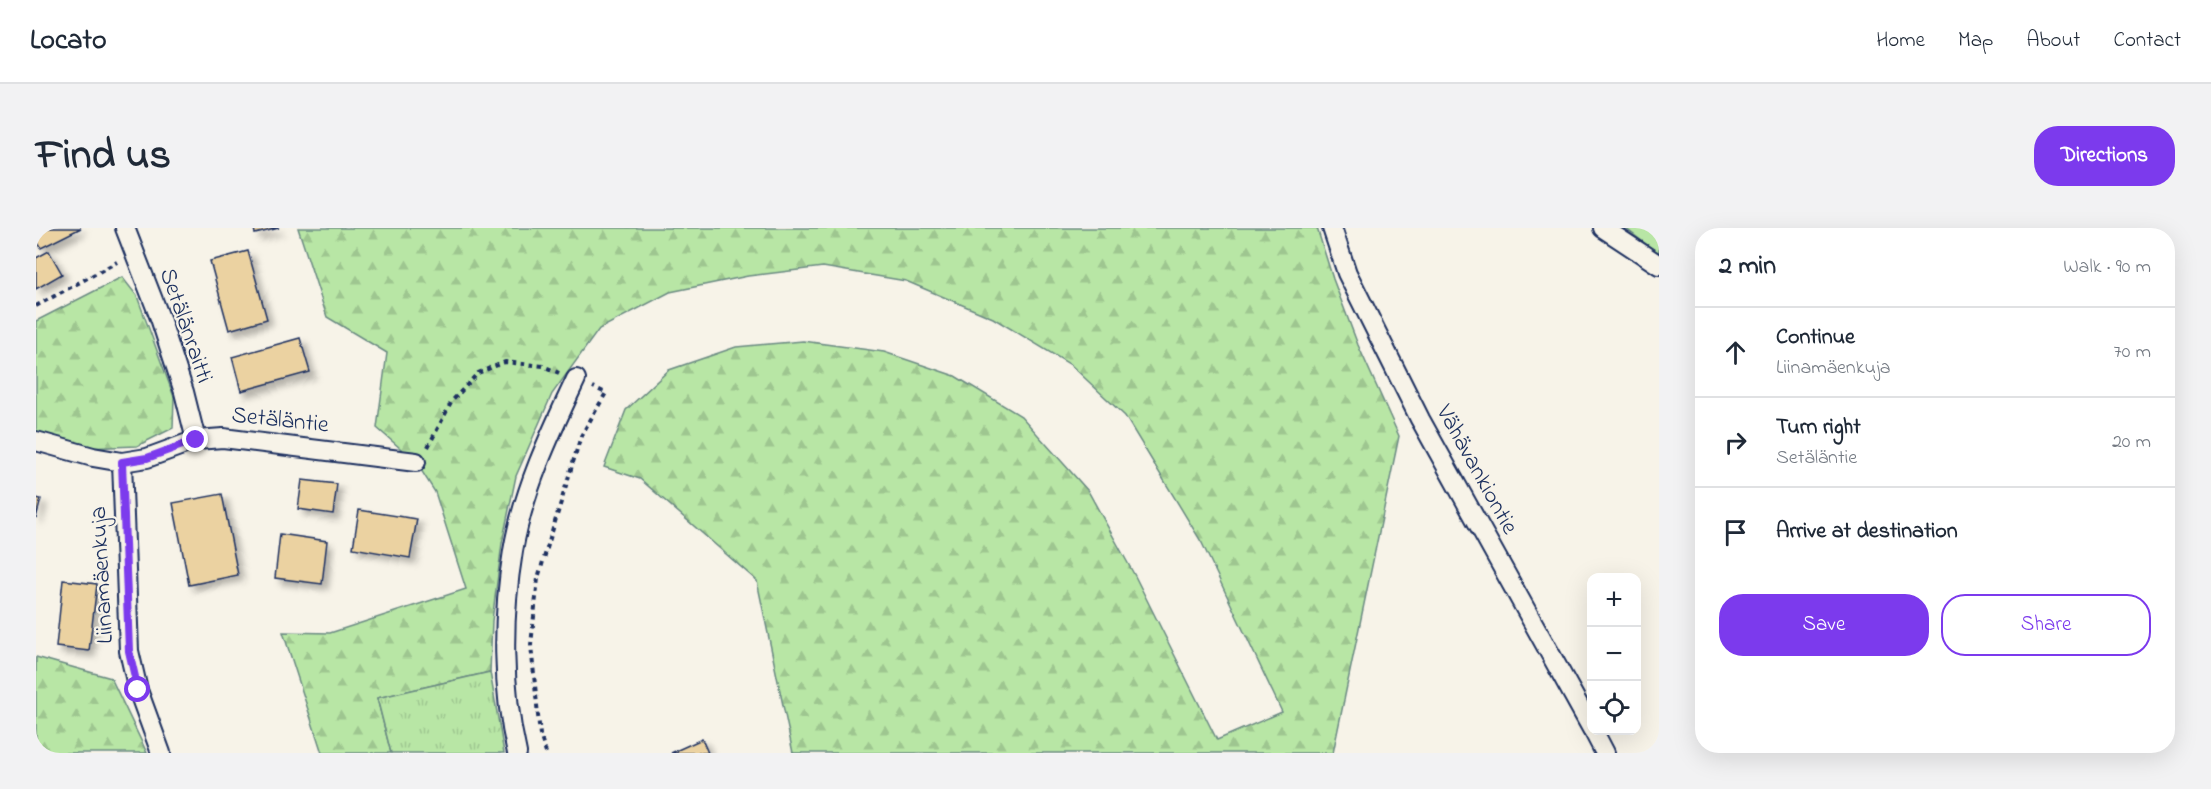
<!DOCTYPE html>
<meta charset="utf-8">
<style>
body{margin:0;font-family:"Indie Flower",sans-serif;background:#f2f2f3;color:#1f2937}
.controls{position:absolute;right:18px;bottom:18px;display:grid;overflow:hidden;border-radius:12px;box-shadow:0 6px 24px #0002}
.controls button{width:54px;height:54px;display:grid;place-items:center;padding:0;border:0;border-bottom:2px solid #e0e1e3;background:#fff;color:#1f2937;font:30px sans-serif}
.stop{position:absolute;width:18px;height:18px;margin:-14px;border:4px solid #7c3aed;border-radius:50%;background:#fff}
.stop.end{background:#7c3aed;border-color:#fff;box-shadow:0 2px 6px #0008}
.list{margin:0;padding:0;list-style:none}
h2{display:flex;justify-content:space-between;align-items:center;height:78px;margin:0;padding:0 24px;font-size:26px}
h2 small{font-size:20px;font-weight:400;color:#747a83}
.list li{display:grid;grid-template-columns:39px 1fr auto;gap:18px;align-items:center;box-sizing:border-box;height:90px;padding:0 24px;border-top:2px solid #e0e1e3}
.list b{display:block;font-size:22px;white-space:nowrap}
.list p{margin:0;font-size:20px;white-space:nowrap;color:#747a83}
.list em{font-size:20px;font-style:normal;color:#747a83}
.actions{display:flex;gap:12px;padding:18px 24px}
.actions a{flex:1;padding:14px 0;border:2px solid #7c3aed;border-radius:24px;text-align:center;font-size:21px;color:#7c3aed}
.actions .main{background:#7c3aed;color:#fff}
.icon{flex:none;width:33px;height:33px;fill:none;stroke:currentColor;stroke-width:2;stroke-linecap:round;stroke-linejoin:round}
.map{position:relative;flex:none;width:1623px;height:525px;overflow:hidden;border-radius:24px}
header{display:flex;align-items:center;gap:36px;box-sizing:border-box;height:84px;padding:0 30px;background:#fff;border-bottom:2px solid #e0e1e3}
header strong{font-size:28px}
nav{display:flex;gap:33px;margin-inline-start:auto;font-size:21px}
.intro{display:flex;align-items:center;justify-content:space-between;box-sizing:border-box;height:144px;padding:0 36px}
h1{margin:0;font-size:42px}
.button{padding:15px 27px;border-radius:24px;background:#7c3aed;color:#fff;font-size:21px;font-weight:700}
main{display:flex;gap:36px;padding:0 36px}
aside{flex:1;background:#fff;border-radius:24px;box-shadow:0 6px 24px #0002}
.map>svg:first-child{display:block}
.forest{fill:url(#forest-firs);stroke:#6a8a82;stroke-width:1.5}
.park{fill:url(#park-tufts);stroke:#6a8a82;stroke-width:1.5}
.building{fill:#ebd2a1;stroke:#1b2f5e;stroke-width:1.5;filter:url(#shadow)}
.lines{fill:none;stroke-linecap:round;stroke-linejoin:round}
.street-casing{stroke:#1b2f5e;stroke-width:22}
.path{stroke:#1b2f5e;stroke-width:4;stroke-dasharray:4.5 4.5;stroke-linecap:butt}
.street{stroke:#f7f3e8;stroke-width:18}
.route{stroke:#7c3aed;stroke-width:8}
.labels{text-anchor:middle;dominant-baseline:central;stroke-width:4.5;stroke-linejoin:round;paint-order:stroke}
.street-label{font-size:24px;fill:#1b2f5e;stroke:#f7f3e8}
</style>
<header>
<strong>Locato</strong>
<nav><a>Home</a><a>Map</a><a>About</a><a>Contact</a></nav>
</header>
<div class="intro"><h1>Find us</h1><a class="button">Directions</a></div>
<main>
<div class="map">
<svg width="1623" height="525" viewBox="0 0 1623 525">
<defs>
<pattern id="forest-firs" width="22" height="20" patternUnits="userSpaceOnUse" patternTransform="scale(1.5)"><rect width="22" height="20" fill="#b8e6a5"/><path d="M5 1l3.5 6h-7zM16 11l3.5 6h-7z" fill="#9ec690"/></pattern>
<pattern id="park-tufts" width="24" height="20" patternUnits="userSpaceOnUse" patternTransform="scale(1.5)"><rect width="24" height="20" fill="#b8e6a5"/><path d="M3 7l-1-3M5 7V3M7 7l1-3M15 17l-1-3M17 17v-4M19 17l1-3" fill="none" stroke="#9ec690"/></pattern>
<filter id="shadow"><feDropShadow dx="5.5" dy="5.5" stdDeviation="3" flood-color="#0004"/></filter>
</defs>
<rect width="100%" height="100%" fill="#f7f3e8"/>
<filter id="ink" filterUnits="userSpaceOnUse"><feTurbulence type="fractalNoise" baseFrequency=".0167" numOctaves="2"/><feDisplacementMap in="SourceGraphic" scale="12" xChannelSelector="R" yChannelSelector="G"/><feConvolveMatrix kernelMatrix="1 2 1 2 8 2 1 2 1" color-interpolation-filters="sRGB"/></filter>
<g filter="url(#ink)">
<g class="forest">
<path d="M262 0H1281L1297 51 1322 117 1363 208 1297 525H757L721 353 604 251 568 239 590 182 633 142 700 119 767 113 848 124 919 148 985 188 1052 263 1099 348 1181 512 1246 484 1166 315 1089 188 1035 137 957 90 870 53 787 39 712 48 634 64 563 101 516 166 480 248 466 315 456 393 454 444 341 470 355 525H286L247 404 294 405 430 361 399 264 380 234 341 200 351 125 291 89Z"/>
<path d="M1589 0H1623V26Z"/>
<path d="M86 49 101 68 138 169 137 200 101 218 48 220 0 204V93Z"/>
<path d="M0 429 75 450 111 525H0Z"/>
</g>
<path class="park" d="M454 444 468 525H355L341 470Z"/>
<g class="building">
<path d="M0 0H45L5 20 0 10Z"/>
<path d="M218 0H243L219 6Z"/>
<path d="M13 23 26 46 0 61V30Z"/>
<path d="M212 23 231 91 193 102 174 33Z"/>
<path d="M264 110 274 144 205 163 196 129Z"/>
<path d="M266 252 301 256 297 286 262 281Z"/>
<path d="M186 266 202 347 153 357 137 275Z"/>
<path d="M0 270 5 271 0 290Z"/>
<path d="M323 282 381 291 374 330 317 320Z"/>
<path d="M244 306 291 313 286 356 239 350Z"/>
<path d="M27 352 61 356 53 423 20 419Z"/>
<path d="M666 511 672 525H635Z"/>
</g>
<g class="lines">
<defs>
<g id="street">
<path d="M89 0 124 90 148 164 160 212"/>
<path d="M1296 0 1311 45 1384 191 1556 501"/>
<path d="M1567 0 1623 37"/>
<path d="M0 213 57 229 86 234 111 230 160 212 187 210 380 234"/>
<path d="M86 234 93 423 102 462 125 525"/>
<path d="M1557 502 1569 525"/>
<path d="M481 525C466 461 466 389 477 323 487 263 514 206 540 151"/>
</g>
</defs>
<use href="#street" class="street-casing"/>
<g class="path">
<path d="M0 78 81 34"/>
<path d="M392 219 416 173 442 145 469 134 507 138 523 145"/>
<path d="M510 525 504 507 495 417 502 350 545 208 570 165 557 159"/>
</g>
<use href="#street" class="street"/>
</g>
</g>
<g class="lines" filter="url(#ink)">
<path class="route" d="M102 462 93 423 86 234 111 230 160 212"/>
</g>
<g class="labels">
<g class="street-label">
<text transform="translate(149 98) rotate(71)">Setälänraitti</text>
<text transform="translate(244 193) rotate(6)">Setäläntie</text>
<text transform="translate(1440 242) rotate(61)">Vähävankiontie</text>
<text transform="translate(67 347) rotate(-93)">Liinamäenkuja</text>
</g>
</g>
</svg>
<div class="controls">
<button>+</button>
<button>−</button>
<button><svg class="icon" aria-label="locate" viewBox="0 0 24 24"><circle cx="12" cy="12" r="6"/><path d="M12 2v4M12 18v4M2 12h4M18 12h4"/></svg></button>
</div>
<div class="stop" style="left:102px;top:462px"></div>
<div class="stop end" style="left:160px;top:212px"></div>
</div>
<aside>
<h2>2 min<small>Walk · 90 m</small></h2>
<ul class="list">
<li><svg class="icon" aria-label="ahead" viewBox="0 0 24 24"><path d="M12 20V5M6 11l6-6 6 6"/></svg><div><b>Continue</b><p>Liinamäenkuja</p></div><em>70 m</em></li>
<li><svg class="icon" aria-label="right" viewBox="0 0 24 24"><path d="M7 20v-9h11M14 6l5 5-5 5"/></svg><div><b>Turn right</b><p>Setäläntie</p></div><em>20 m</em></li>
<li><svg class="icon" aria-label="arrive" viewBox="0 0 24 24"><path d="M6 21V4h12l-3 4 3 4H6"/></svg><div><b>Arrive at destination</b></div></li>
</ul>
<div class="actions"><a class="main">Save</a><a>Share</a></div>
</aside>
</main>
